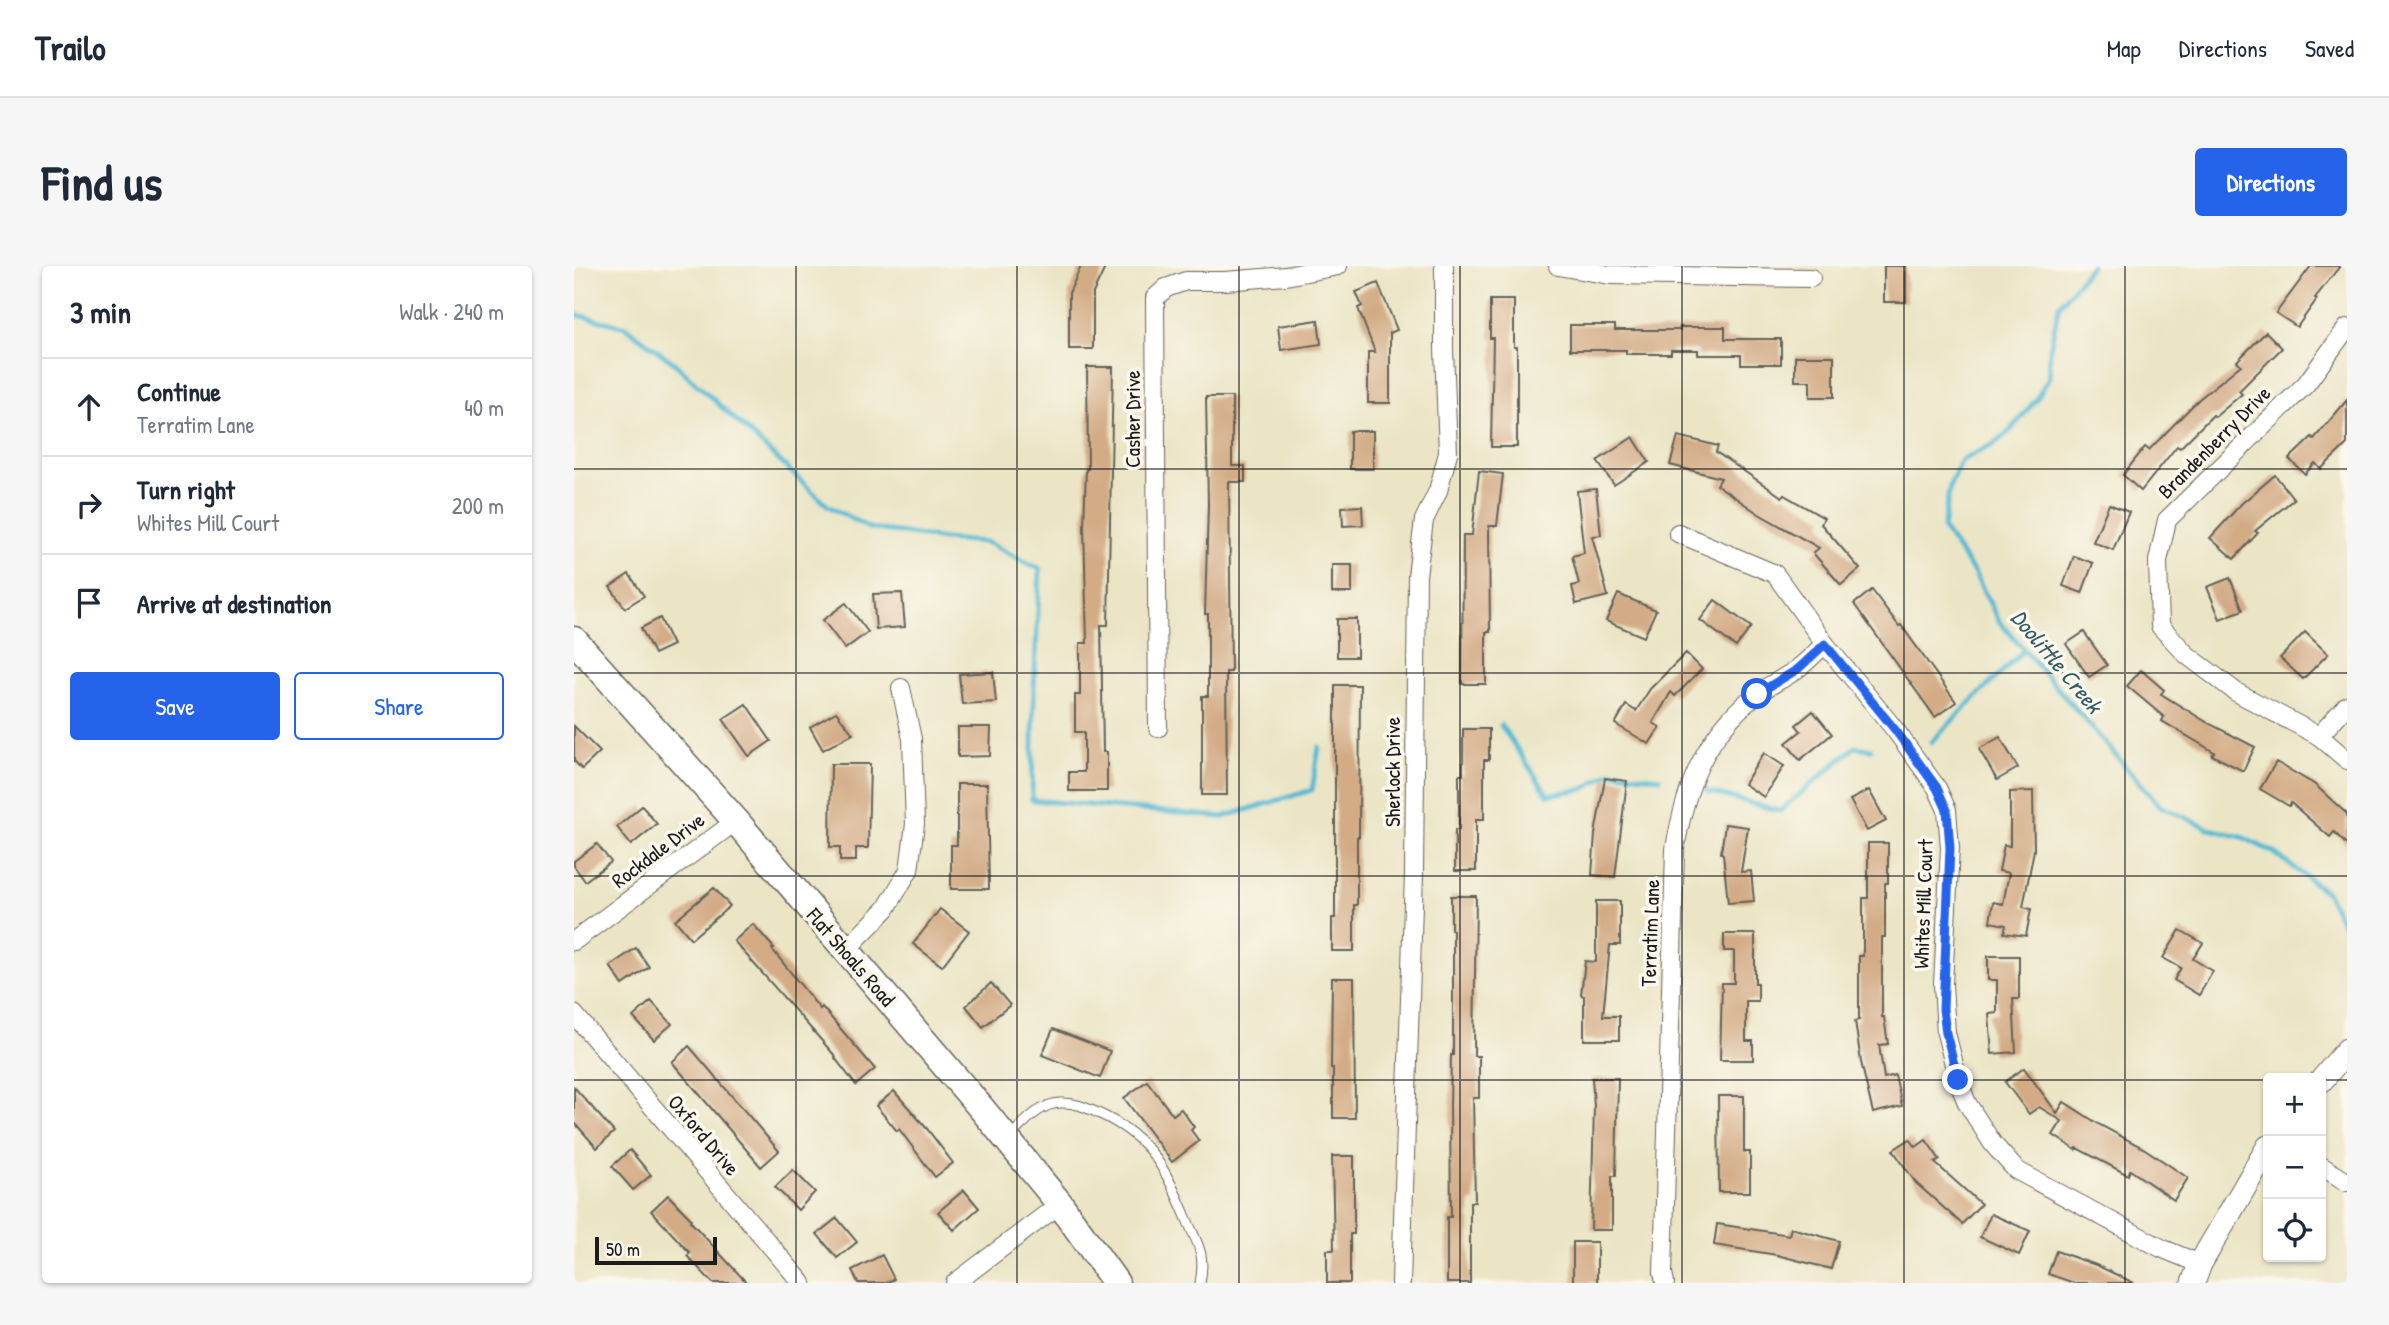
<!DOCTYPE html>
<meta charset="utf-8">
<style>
body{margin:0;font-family:"Patrick Hand",sans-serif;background:#f6f6f7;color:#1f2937}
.controls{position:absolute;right:21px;bottom:21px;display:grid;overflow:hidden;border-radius:7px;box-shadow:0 2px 5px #0004}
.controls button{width:63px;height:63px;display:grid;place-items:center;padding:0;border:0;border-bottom:2px solid #e0e1e3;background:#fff;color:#1f2937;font:35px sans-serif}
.scale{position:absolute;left:21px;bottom:18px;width:122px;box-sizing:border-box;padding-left:7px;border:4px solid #1c1c1c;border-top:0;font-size:19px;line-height:24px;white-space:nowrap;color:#1c1c1c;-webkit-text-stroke:5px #fbf7ec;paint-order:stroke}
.stop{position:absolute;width:21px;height:21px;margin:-16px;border:5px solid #2563eb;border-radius:50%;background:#fff}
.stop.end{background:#2563eb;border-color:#fff;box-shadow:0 2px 7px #0008}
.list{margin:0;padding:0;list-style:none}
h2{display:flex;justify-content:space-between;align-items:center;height:91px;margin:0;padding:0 28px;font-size:30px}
h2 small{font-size:23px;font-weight:400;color:#747a83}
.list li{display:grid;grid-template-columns:46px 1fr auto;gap:21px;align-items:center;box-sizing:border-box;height:98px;padding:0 28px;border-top:2px solid #e0e1e3}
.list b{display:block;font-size:26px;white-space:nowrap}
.list p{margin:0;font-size:23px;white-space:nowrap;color:#747a83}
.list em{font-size:23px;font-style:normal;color:#747a83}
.actions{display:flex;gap:14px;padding:21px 28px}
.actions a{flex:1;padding:16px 0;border:2px solid #2563eb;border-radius:7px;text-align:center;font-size:24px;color:#2563eb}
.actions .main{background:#2563eb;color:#fff}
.icon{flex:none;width:38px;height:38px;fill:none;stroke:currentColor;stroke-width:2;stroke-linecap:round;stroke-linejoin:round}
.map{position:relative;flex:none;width:1773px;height:1017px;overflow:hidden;border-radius:7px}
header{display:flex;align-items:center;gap:42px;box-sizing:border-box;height:98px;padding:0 35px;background:#fff;border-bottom:2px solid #e0e1e3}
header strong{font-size:33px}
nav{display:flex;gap:38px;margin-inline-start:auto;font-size:24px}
.intro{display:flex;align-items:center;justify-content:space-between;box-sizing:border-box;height:168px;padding:0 42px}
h1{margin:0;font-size:49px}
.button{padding:18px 32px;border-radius:7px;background:#2563eb;color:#fff;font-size:24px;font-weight:700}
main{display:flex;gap:42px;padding:0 42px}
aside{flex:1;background:#fff;border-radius:7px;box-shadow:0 2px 5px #0004}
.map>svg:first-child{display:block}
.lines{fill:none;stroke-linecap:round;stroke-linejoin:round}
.stream{stroke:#55bad3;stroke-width:5}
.building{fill:#d3ac86}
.service-casing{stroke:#646258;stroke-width:11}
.minor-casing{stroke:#646258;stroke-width:20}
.tertiary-casing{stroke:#646258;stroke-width:25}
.secondary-casing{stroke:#646258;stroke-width:29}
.service{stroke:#fff;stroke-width:9}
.minor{stroke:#fff;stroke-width:18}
.tertiary{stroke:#fff;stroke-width:23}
.secondary{stroke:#fff;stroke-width:26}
.route{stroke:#2563eb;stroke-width:9}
.grid{fill:none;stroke:#1c1c1c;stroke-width:2;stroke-opacity:0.55}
.labels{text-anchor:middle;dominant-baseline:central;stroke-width:7;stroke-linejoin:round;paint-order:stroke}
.street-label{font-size:21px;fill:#1c1c1c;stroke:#fbf7ec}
.water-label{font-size:23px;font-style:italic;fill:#335b65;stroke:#fbf7ec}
</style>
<header>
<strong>Trailo</strong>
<nav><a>Map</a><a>Directions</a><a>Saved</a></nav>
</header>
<div class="intro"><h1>Find us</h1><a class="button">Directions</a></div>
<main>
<aside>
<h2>3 min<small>Walk · 240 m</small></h2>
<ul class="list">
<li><svg class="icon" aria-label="ahead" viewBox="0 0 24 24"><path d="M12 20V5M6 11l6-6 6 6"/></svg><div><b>Continue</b><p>Terratim Lane</p></div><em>40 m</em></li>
<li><svg class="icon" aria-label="right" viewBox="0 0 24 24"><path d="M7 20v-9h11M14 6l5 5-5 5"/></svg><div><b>Turn right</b><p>Whites Mill Court</p></div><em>200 m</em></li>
<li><svg class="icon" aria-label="arrive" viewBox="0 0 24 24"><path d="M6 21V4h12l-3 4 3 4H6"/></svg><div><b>Arrive at destination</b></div></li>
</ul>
<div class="actions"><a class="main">Save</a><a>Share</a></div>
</aside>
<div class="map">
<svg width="1773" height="1017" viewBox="0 0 1773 1017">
<rect width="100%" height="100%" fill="#fbf7ec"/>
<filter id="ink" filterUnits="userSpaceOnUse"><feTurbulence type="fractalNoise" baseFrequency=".0143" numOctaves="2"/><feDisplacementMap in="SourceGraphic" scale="14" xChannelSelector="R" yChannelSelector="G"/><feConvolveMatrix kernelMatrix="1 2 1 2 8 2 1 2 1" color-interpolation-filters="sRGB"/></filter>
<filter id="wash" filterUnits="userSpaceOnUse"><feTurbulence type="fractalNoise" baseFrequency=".00686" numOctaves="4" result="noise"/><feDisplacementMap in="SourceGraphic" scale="28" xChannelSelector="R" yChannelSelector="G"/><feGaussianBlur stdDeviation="1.57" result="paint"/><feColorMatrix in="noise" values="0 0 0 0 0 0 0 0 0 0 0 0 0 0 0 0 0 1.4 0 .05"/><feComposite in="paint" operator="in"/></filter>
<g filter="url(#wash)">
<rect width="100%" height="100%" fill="#ebe5c6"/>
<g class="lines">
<g class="stream">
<path d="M1517 0 1485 40 1476 83 1475 111 1463 132 1438 163 1420 178 1388 194 1376 219 1369 263 1401 308 1425 355 1586 540 1636 563 1668 571 1699 586 1752 626 1773 665"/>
<path d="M0 48 52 61 100 97 254 240 295 262 370 273 412 276 466 303 460 424 458 534 649 551 738 524 745 481"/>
<path d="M927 459 974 529 1010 523 1037 506 1086 512"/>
<path d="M1357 476 1450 384"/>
<path d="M1132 525 1206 545 1281 481 1297 483"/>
</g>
</g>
<g id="blocks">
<g class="building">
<path d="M507 0H532L519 27V83H495V27Z"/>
<rect x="1310" y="0" width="22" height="36"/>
<path d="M1737 0H1766L1741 32 1743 33 1723 61 1702 47Z"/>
<path d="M804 17 823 64 816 67V137H794V86H801L784 42 788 40 782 26Z"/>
<path d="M916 34H940V81H943V181H917L919 72H916Z"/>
<path d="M744 54 747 78 707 84 704 60Z"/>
<path d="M996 59H1041V64H1106V61H1151V73H1207V98H1167V89H1124V84H1097V88H1052V84H996Z"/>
<path d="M1692 66 1708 82 1665 125 1668 128 1641 151 1639 149 1606 182 1603 180 1567 225 1549 209 1571 181 1575 184 1625 133 1667 99 1663 95Z"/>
<path d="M1221 90H1260V131H1236V115H1221Z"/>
<path d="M513 101H539L534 359H527L529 486H533V525H495V506H510V466H501V429H506V377H513L510 260 512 203H514Z"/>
<path d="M632 131H658V200H671V216H655L657 406H652L653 529H628V430H634V348H631L634 239Z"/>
<path d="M1773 134V178L1747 203 1741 197 1731 208 1715 193 1738 171 1740 173Z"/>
<rect x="776" y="165" width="23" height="38"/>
<path d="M1104 170 1144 180 1142 186 1208 231 1210 229 1250 252 1247 258 1286 303 1267 319 1239 287 1245 282 1185 248 1143 219 1147 212 1096 199Z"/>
<path d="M1059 171 1075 196 1040 219 1023 195Z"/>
<path d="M905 205 929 208 923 260H915L916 366H912V418H888L889 269H898Z"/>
<path d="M1701 209 1720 233 1681 265 1684 267 1660 293 1636 272 1667 238Z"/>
<path d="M1022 223 1027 269 1018 270 1034 330 1002 338 998 320 1005 318 998 290 1010 287 1003 225Z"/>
<path d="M1535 238 1555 246 1539 284 1519 276Z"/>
<path d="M788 240 789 259 769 260 768 241Z"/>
<path d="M1500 290 1519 297 1508 327 1489 320Z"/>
<rect x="758" y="299" width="20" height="28"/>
<path d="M55 308 70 330 51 342 36 321Z"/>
<path d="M1656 312 1669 344 1646 353 1633 321Z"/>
<path d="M1298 324 1325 360 1327 359 1382 436 1361 451 1280 338Z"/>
<path d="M328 327 331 361 302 363 299 328Z"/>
<path d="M1044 328 1082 344 1070 371 1032 355Z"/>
<path d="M1141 334 1177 361 1162 381 1126 354Z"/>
<path d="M272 337 294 366 271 383 249 354Z"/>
<path d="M86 352 99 379 80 388 67 362Z"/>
<rect x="763" y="353" width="20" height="38"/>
<path d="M1510 366 1533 399 1515 411 1492 378Z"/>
<path d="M1731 366 1754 388 1729 413 1706 392Z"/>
<path d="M1112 387 1128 403 1101 430 1097 426 1079 457 1086 461 1075 478 1041 458 1052 439 1062 445 1076 423Z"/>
<path d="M1567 404 1590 424 1587 428 1634 457 1681 481 1669 505 1638 489 1640 486 1588 455 1590 451 1553 420Z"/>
<path d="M419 406 422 436 388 438 385 408Z"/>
<path d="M761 419H786L785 571H783V639H780V685H758V652H761Z"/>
<path d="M172 438 197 475 175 490 149 453Z"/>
<path d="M1239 445 1258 468 1226 494 1212 477 1227 465 1222 459Z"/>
<path d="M262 446 279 468 249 484 236 461Z"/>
<path d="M0 460 26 486 8 503 0 495Z"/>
<path d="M384 461H417L416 490 384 491Z"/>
<path d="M889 463H915V494H910V553H902V605H881V564H885V509H889Z"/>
<path d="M1426 471 1444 502 1423 514 1405 483Z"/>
<path d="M1190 487 1210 500 1190 531 1170 518Z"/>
<path d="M1702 496 1740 518 1773 548V579L1760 566 1756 571 1717 537 1715 540 1686 523Z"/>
<path d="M257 498H296L294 582H282V595H266V581H256Z"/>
<path d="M1031 512 1053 515 1041 611 1018 609 1021 568Z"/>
<path d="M383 518H413L415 623H377V579H383Z"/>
<path d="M1295 524 1312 555 1293 565 1276 534Z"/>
<path d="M1459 525 1460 584 1449 641 1457 643 1452 670 1430 667 1432 659 1416 656 1419 636 1429 638 1435 607 1425 605 1430 579 1436 580V526Z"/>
<path d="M68 540 83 558 57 579 43 561Z"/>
<path d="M1151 558 1174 561 1167 606 1177 605 1180 635 1154 637 1149 588 1147 587Z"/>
<path d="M1294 577H1314V617H1311V671H1308V751H1310L1314 778 1305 779 1310 812 1321 809 1328 840 1299 847 1287 796 1281 755 1285 754V690H1289V632H1294Z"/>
<path d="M23 578 37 596 11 615 0 600V595Z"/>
<path d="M140 622 156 640 117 673 101 654Z"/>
<path d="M877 630H902L900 790H905V832H899L901 936H896V1017H873V951H877L876 840 877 789H879V664H877Z"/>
<path d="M1022 635H1046V679H1036L1029 750H1045V774H1010V730L1007 729 1011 695 1022 696Z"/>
<path d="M366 643 395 665 368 700 339 678Z"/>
<path d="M179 658 200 682 198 683 246 743 248 741 301 803 282 819 261 792 262 791 160 675Z"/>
<path d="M1606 664 1629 677 1619 693 1639 705 1625 729 1600 714 1607 702 1589 692Z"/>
<path d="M1150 668H1181V717H1184V735H1172V775H1179V794H1146L1148 717H1160V685H1150Z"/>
<path d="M62 682 75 701 49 719 36 700Z"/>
<path d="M1414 690H1445V733H1439L1442 786 1418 788 1415 748 1423 747V714H1414Z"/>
<path d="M758 712H780L781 852H759V802H757Z"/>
<path d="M417 717 436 739 409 761 392 740Z"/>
<path d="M77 735 98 758 80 774 59 751Z"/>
<path d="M479 763 536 785 526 812 468 789Z"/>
<path d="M115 780 205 885 187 901 98 796Z"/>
<path d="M1450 802 1483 847 1490 836 1526 859 1571 883 1614 912 1600 934 1556 904 1554 909 1503 882 1502 884 1479 869 1488 855 1465 841 1455 848 1431 816Z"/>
<path d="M1018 812H1044L1042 910H1038V964H1017L1020 840Z"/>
<path d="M573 815 599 849 607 843 620 861 617 864 625 875 598 896 550 832Z"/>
<path d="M0 821 40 866 23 882 0 856Z"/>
<path d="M320 825 354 864 379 897 361 911 325 863 323 865 302 840Z"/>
<path d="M1144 830H1170V886H1176V926H1145Z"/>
<path d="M1336 873 1342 881 1352 874 1366 894 1361 897 1407 938 1388 958 1342 917 1319 884Z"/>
<path d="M56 884 77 909 59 924 38 900Z"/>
<path d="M758 890H780V968H776V1017H753V984H760Z"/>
<path d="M219 904 241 926 224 944 201 921Z"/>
<path d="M390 924 405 942 380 964 364 946Z"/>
<path d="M94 929 117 953 116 955 173 1017H139L113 990 116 987 77 945Z"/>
<path d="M1417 948 1456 965 1445 989 1406 971Z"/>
<path d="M263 952 283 976 263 992 243 968Z"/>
<path d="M1143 958 1215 969 1217 962 1265 975 1257 1003 1203 989 1140 979Z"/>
<rect x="999" y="976" width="24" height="41"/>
<path d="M1482 985 1522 999 1560 1017H1500L1474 1008Z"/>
<path d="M308 989 320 1013 312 1017H284L278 1004Z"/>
</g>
</g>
</g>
<g filter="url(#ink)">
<use href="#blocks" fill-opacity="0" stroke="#646258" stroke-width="2"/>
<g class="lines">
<defs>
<path id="service" d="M434 872C449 859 464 838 486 837 501 836 513 842 526 848 576 871 592 903 612 951 623 978 632 986 626 1017"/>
<g id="minor">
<path d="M984 0 1036 9 1237 12"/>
<path d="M1773 62 1732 118 1593 254 1584 295 1586 360 1613 389 1662 426 1745 470 1773 494"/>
<path d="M1104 267 1201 308 1251 378 1322 465 1363 522 1373 544 1376 582 1369 718 1372 767 1384 814 1393 837 1419 878 1442 904 1587 982 1626 998"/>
<path d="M584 462 581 32 592 22 612 15H651L712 10 764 0"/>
<path d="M1745 470 1773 439"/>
<path d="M0 675 162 555"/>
<path d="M271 685 312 643 335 604 341 558 338 473 327 422"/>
<path d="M0 748 228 1017"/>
<path d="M1747 900 1773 916"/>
<path d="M381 1017 486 938"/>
<path d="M827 1017 840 607 843 310 850 254 864 225 874 187 870 83V0"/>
<path d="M1091 1017 1089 1007 1101 583C1111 522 1131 468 1182 429 1194 419 1210 413 1223 403 1233 396 1242 386 1251 378"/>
</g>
<g id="tertiary">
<path d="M1747 815 1773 784"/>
<path d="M1619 1017 1626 998 1694 881"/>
</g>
<path id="secondary" d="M0 374 162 555 408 843 486 938 542 1017"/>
</defs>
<use href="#service" class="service-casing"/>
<use href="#minor" class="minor-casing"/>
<use href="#tertiary" class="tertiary-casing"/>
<use href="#secondary" class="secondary-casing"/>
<use href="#service" class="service"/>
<use href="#minor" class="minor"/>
<use href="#tertiary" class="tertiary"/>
<use href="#secondary" class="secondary"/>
</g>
</g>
<g class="lines" filter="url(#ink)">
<path class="route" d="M1183 428 1224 403 1251 378 1322 465 1363 522 1373 544 1376 582 1369 743 1372 767 1384 814"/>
</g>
<path class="grid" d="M222 0V1017M443 0V1017M665 0V1017M886 0V1017M1108 0V1017M1330 0V1017M1551 0V1017M0 203H1773M0 407H1773M0 610H1773M0 814H1694M1747 814H1773"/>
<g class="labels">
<g class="street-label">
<text transform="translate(558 153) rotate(-90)">Casher Drive</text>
<text transform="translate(1640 176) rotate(-45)">Brandenberry Drive</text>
<text transform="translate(818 506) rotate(-90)">Sherlock Drive</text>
<text transform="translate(84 584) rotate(-37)">Rockdale Drive</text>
<text transform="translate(1349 638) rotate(-88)">Whites Mill Court</text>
<text transform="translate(1076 667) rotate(-88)">Terratim Lane</text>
<text transform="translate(277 691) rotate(49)">Flat Shoals Road</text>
<text transform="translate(130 869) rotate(50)">Oxford Drive</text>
</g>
<g class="water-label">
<text transform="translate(1483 395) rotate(50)">Doolittle Creek</text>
</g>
</g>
</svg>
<div class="controls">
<button>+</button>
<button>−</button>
<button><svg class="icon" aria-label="locate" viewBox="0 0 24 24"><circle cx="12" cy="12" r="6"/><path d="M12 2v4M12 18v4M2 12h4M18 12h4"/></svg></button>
</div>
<div class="scale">50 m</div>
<div class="stop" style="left:1183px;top:428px"></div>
<div class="stop end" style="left:1384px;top:814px"></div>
</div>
</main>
